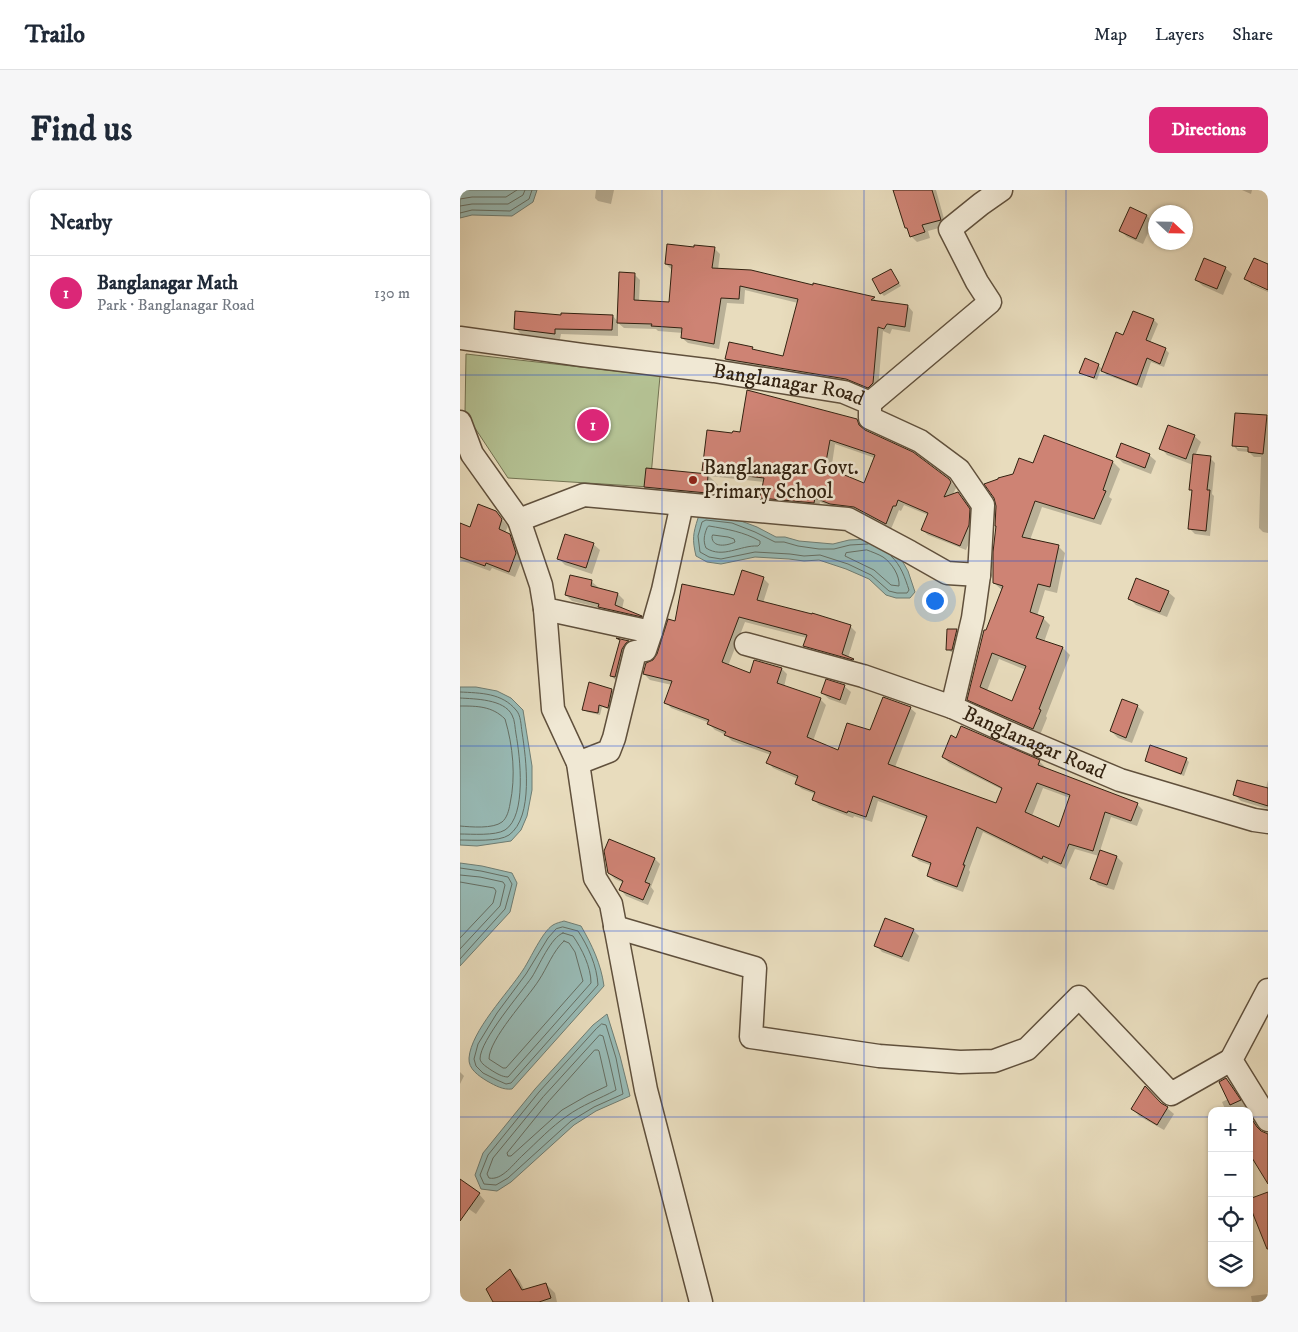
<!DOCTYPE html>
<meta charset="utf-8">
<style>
body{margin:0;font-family:"IM FELL DW Pica",serif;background:#f6f6f7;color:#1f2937}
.controls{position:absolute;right:15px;bottom:15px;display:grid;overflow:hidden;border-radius:10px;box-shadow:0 1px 4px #0004}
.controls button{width:45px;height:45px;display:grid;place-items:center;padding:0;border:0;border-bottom:1px solid #e0e1e3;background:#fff;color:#1f2937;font:25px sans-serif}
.compass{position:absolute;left:688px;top:15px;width:45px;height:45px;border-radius:50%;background:#fff;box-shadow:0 1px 4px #0004;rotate:112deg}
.you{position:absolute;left:474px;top:410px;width:18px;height:18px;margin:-12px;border:4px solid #fff;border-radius:50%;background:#1a73e8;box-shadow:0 0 0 8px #1a73e833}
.badge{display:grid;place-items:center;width:32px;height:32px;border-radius:50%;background:#db2777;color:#fff;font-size:16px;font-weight:700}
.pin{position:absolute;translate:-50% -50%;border:2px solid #fff;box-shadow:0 1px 5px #0006}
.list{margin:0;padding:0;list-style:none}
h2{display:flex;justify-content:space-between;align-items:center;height:65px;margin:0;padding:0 20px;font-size:21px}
h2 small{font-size:16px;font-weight:400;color:#747a83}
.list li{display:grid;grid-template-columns:32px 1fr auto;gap:15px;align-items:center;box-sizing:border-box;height:75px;padding:0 20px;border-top:1px solid #e0e1e3}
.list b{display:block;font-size:19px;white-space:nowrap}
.list p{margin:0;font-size:16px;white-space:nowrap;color:#747a83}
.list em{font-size:16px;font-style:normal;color:#747a83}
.icon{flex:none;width:28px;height:28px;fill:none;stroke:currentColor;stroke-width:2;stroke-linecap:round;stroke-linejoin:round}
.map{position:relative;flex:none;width:808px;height:1112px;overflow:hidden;border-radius:10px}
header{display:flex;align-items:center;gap:30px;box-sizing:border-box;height:70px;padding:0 25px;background:#fff;border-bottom:1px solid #e0e1e3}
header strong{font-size:24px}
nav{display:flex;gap:28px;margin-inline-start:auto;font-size:18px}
.intro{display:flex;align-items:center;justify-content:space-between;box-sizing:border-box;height:120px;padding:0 30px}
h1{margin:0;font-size:35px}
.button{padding:12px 22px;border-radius:10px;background:#db2777;color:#fff;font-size:18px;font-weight:700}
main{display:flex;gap:30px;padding:0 30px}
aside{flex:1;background:#fff;border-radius:10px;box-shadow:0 1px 4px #0004}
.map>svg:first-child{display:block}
.green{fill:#b4c193;stroke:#737252}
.water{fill:#98bab5;stroke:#6f7d73}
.shadow{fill:#0003;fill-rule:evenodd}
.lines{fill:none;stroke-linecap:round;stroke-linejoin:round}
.shore{stroke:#656e63;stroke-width:1}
.building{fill:#ce8374;stroke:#322211;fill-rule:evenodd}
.minor-casing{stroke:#60503c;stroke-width:25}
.minor{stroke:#f0e8d4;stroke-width:22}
.grid{fill:none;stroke:#1d4ed8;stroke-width:1;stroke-opacity:0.55}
.poi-dot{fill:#8f2418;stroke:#f0e8d4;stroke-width:2}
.labels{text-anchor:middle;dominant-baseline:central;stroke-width:5;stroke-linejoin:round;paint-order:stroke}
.street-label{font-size:21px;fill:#322211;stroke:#f0e8d4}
.poi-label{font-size:21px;fill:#322211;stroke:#f0e8d4;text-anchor:start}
</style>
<header>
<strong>Trailo</strong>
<nav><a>Map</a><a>Layers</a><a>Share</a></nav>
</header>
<div class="intro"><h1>Find us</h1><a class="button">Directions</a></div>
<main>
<aside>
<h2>Nearby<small></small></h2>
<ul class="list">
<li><span class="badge">1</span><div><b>Banglanagar Math</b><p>Park · Banglanagar Road</p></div><em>130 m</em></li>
</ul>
</aside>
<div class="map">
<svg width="808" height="1112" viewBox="0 0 808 1112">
<rect width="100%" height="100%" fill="#e8dcbd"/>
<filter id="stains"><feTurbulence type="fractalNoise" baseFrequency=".004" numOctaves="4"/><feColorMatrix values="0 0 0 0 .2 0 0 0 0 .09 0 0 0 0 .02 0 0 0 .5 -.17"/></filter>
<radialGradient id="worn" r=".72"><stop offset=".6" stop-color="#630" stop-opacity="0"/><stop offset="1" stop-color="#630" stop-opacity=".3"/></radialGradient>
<path class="green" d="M6 164 200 186 190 297 48 288 5 223Z"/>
<g class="water">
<path d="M0 0H77L73 12 52 26 12 25 0 28Z"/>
<path d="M244 324 273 328 297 337 316 347H325L339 351 373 354 389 350 409 349 440 367 448 381 455 402 450 408H436L426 405 409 389 386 379 359 370 344 371 329 369 295 367 261 374 247 372 236 366C232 349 233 344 238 328Z"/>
<path d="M0 497H16L37 501 51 508 63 520 72 576V600L67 626 61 640 51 651 17 656 0 655Z"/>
<path d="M0 673 22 676 52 683 57 693 50 722 0 776Z"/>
<path d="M104 731 121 736C132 755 141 774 144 796L52 899C43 900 36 896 27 891 19 886 8 879 9 868 11 841 48 803 63 780 71 768 82 742 93 735 96 733 101 732 104 731Z"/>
<path d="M147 824 160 866 170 906 136 921 114 935 51 992 37 1001 21 999 15 985 23 963 75 899 133 835Z"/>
</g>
<g class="shadow">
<path d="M136 0H154L151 14 138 11 135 8Z"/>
<path d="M434 0H476L486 36 468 41 470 48 457 52 451 46 449 41 446 38Z"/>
<path d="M782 0H792L791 4Z"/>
<path d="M687 26 693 32 683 54 667 47 661 41Z"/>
<path d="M254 58 260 64 258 80 353 96 354 94 414 108 417 112 448 116 453 122 450 142 432 139 430 144 423 141 418 199 414 203 272 175 266 169 292 159 294 161 323 167 338 113 285 100 284 114 267 113 259 159 228 153 222 148 223 143 198 141 196 139 164 138 158 133V146L101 144 100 149 61 144 55 138 102 126H153L158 132 174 84 180 90 179 111 210 113 213 80H212L206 74Z"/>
<path d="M794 69 808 75V98L792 91V94L808 101V102L792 95 786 89Z"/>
<path d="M765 78 772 84 763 105 743 96 736 90Z"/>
<path d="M430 80 441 96 424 106 421 103Z"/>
<path d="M673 123 694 130 698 134 690 153 705 159 709 163 704 177 691 172 682 198 647 185 641 179 637 190 624 185 621 183 638 175 643 180 664 146Z"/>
<path d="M806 226 808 228V343L803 342 799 338 801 267H794L789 262 778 261 773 255ZM777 255 794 257V259L777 258Z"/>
<path d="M396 230 402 236 404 241 489 290 495 296 496 298 492 306 498 304 504 309 515 325 514 341 506 360 468 345 462 340 468 325 444 315 441 321 439 320 431 339 400 322 377 319 360 312 359 318 307 313 302 307 304 292 249 286 258 295 256 312 195 307 185 297 247 285 243 281 274 244ZM375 254 415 268 405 295 371 281Z"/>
<path d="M584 246 653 272 660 279 649 307 652 309 641 335 582 317 570 350 598 356 605 363 597 403 585 400 577 426 583 428 590 435 584 452 603 458 610 465 586 526 587 528 580 545 516 516 509 509 527 442 542 400 534 393 554 285 574 275ZM539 469 566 480 553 512 527 501Z"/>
<path d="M734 246 741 252 735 266 750 268 755 273 752 304 754 306 750 346 735 344 730 339 733 302 730 299 733 275 707 265 701 258Z"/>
<path d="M689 265 696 271 691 284 663 273 657 267Z"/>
<path d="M35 322 48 336 45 343 49 345 55 351 62 370 55 387 32 378 30 381 0 370V334L10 338Z"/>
<path d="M133 354 140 360 132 384 105 375 99 369Z"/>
<path d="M303 388 309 394 303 413 390 436 396 442 388 468 393 470 398 474 350 461 344 456 347 448 285 432 268 476 291 485 322 479 327 484 324 497 360 509 366 515 353 551 378 562 450 518 456 523 435 577 536 615 543 600 489 573 483 567 579 571 585 577 584 579 677 614 683 620 677 636 651 627 640 661 657 667 663 673 654 700 638 695 632 688 639 666 615 659 606 679 589 671 588 674 523 642 509 680 510 682 503 702 474 691 468 686 472 676 459 671 453 666 467 629 418 611 412 632 394 626 393 628 359 615 353 609 355 604 342 599 336 594 338 589 313 578 308 572 311 565 272 551 266 545 255 540 249 534 250 533 211 518 206 512 212 495 190 490 184 484 194 471 216 433 274 406ZM583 598 610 608 600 638 572 626Z"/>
<path d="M132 392 138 397 137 399 158 404 164 410 162 419 181 427 186 431 146 423 141 418 112 411 106 405Z"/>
<path d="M708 402 715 408 707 427 676 415 669 408Z"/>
<path d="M496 440 499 443 495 462H491L488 459Z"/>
<path d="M160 450 169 452 174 458 158 492 151 486 161 451Z"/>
<path d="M130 494 152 500 155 503 151 520 142 517 140 525 127 522 124 519Z"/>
<path d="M384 496 391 502 386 515 369 509 362 503Z"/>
<path d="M677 516 684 522 672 553 658 548 651 541Z"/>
<path d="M726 569 729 572 724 586 689 573 686 570Z"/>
<path d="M808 590V619L781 611 775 605 806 598Z"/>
<path d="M195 669 200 674 191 697 194 701 188 715 166 706 161 700 164 693 155 689 149 683Z"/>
<path d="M453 740 459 746 449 772 422 762 416 755Z"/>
<path d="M0 882 4 886 0 894Z"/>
<path d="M766 889 772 895 788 921H766L762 912 768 909Z"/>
<path d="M707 918 714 924 704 940 679 926 673 919Z"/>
<path d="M789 923 801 943 808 945V992L789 960Z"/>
<path d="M0 991 19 1004 25 1011 16 1024 0 1013Z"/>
<path d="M50 1081 59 1090 65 1101 86 1094 95 1103 97 1112H35Z"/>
<path d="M808 1104V1112H792L791 1106Z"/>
</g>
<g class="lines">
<g class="shore">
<path d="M0 9 12 7H46L57 0"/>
<path d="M0 16 12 14H48L63 5 65 0"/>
<path d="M0 23 12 20 50 21 69 9 72 0"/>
<path d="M249 336C267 339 284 342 300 351V354L298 356C280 355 263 369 246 358 243 351 244 345 247 338Z"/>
<path d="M253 345 268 347 274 349 275 352C267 356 252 358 252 347Z"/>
<path d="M408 354 390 355 374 359H359L338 356 324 352H315L295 342 272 333 246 330 242 332 238 346 240 362 249 367 261 369 295 362 330 364 344 366 360 365 388 374 411 385 429 401 437 403H447L449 400C445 388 441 375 431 366"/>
<path d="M407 360C412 362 418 364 423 367 432 373 440 386 439 396L431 395 414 380 385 366 386 363Z"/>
<path d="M0 502C21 503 42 503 56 520 61 525 61 536 62 542 66 568 74 627 49 645 39 652 12 650 0 650"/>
<path d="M0 508C15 509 44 509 52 525 55 530 55 539 56 544 60 566 67 626 45 640 35 646 12 644 0 644"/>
<path d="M0 516C17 516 32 516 45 529 53 556 56 586 50 614 49 620 47 628 42 632 33 639 11 637 0 636"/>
<path d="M0 678 21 681 48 687 52 694 45 719 0 769"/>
<path d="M0 685 20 687 43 692 45 695 40 716 0 759"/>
<path d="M0 692 34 698 36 701 33 713 0 748"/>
<path d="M103 737 118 741C128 756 137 776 138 795L51 893 46 894 37 890 23 883 16 876 14 869 18 854 37 823 66 784 88 748 96 739Z"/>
<path d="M103 743 113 746C122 759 131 777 131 793L48 887C42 887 36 883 31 880 27 877 21 874 20 869 20 850 61 803 72 787 79 776 91 747 103 743Z"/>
<path d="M104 751 109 753 115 762 123 791 46 878H43L29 869C29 849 67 809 79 790 87 778 93 761 104 751Z"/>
<path d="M142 834 146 835 156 868 163 904 134 917 111 931 48 988 36 995 24 994 20 985 28 965 79 902 136 839Z"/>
<path d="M140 845 143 846 149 869 156 900C139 909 122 915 107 926 91 937 77 952 63 965 54 973 42 991 29 988L27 984 33 968 83 907Z"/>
<path d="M135 860H138L139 861 147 896 128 905 102 920 51 966H48L47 963 89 911Z"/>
</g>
</g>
<g class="building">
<path d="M433 0H472L481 30 462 35 465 42 450 47 447 38H445Z"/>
<path d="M670 17 687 25 676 49 659 41Z"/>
<path d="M207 54 234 57V55L255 57 252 78 291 80 353 95V93L415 107 411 110 448 115 445 137 427 134 424 139 418 137 413 193 408 198 386 189 265 169 269 152 293 157 292 159 323 166 338 109 280 96 279 109 261 108 254 154 221 148 222 138 191 136 192 134 157 133 159 82 175 83 174 110 209 112 212 75 205 74Z"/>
<path d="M744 68 766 77 757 99 735 90Z"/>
<path d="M794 68 808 74V100L784 89Z"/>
<path d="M431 79 439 93 420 104 412 89Z"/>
<path d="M55 121 101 125V123L153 125 152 140 95 139V144L54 139Z"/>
<path d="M673 121 694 129 686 150 706 158 700 174 687 168 677 195 641 181 656 142 663 145Z"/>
<path d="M625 168 639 174 634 188 619 183Z"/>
<path d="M287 200 397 229 399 235 405 240 453 262 489 289 491 292 484 307 498 302 510 319 509 335 500 356 461 340 468 323 438 310 436 316H433L426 334 394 317 370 314 355 308 354 313 300 308 304 288 242 281 247 240 272 243 273 241 280 242ZM370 250 415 265 404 293 365 277Z"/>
<path d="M775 223 807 225 803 264 788 262V257L772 256Z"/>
<path d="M708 235 735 245 726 269 699 259Z"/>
<path d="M584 245 653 271 643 300 646 301 634 329 575 311 562 347 599 355 590 397 578 394 570 422 584 427 576 448 603 457 579 519 581 520 573 539 507 510 524 440H526L543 396 533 393V362L536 336H535L536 316 534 308 524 294 538 289V288L553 284 559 268 573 273ZM532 463 566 476 552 511 520 497Z"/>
<path d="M661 253 690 264 685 278 656 267Z"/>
<path d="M733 264 751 266 747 300H750L746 341 728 339 732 300H729Z"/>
<path d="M186 278 248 284 247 303 184 297Z"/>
<path d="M18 314 36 321 42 329 39 339 50 344 56 363 49 382 26 373 25 376 0 367V333L10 337Z"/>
<path d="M105 344 134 353 126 378 97 369Z"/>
<path d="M282 380 304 387 297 410 352 424V423L391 435 382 464 394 469 393 470 343 456 347 445 279 427 262 472 290 483 294 470 322 478 317 493 361 508 347 547 378 560 387 533 410 540 423 507 451 517 428 574 536 613 542 598 482 567 491 545 496 548 501 536 580 570 578 575 678 613 671 631 645 622 633 661 609 654 601 674 583 666 582 669 517 637 503 675H505L497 697 467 686 471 673 452 666 467 626 413 606 406 627 388 621 387 623 352 610 355 602 335 594 338 586 306 573 311 562 264 545 266 542 247 534 249 530 204 513 212 491 183 484 186 473 193 470 197 464 208 429 215 431 222 394 274 405ZM577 593 610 605 599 637 565 622Z"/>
<path d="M110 385 132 390 131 396 158 403 155 415 182 426V427L138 417 139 414 105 405Z"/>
<path d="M676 388 709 401 700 422 668 409Z"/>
<path d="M487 439H497L492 460H486Z"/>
<path d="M156 448 169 451 166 453 162 459 155 487 150 486 160 450Z"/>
<path d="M366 489 385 495 380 510 361 503Z"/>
<path d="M129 492 152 499 148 518 139 515 138 523 122 520Z"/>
<path d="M662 509 678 515 666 548 650 541Z"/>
<path d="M690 555 727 568 721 584 685 571Z"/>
<path d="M777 590 808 598V616L773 605Z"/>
<path d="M149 649 195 668 185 692 190 694 183 710 159 700 163 691 148 683 144 661Z"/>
<path d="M640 660 657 666 647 695 630 689Z"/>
<path d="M425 728 454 739 442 767 414 756Z"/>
<path d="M766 888 781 910 770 915 759 892Z"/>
<path d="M685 896 701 913 708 917 697 935 671 919Z"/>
<path d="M789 925 797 937 801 941 808 944V994L789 963Z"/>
<path d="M0 989 20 1003 0 1031Z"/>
<path d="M808 1002V1059H807L789 1014V1009Z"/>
<path d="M50 1079 62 1100 86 1093 91 1108 79 1112H33L26 1099Z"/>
</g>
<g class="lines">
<defs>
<g id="minor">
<path id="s1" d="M0 148 122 165 254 181 384 202 410 213V228L460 251 499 280 523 315 519 385 513 428 492 517 549 543 660 590 794 630 808 632"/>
<path d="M410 213 530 112 517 92 490 39 521 14 541 0"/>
<path d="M0 232 12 264 59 330 81 395 85 419 191 442 203 400 222 314"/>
<path d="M59 330 124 305 388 329 450 362 487 383 519 385"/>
<path d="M85 419 93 519 118 573 135 688 151 714 186 900 241 1112"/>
<path d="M286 454 403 486 492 517"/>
<path d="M118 573 149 561 154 548 175 462 185 460 191 442"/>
<path d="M155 737 295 778 291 847 419 866 500 872 534 871 567 859 619 807 711 904 771 870"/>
<path d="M808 800 771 870 808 930"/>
</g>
</defs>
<use href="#minor" class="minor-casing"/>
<use href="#minor" class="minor"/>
</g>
<path class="grid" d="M202 0V1112M404 0V1112M606 0V1112M0 185H808M0 371H808M0 556H808M0 741H808M0 927H752M789 927H808"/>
<circle class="poi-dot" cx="233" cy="290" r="5"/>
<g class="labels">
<g class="street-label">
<text stroke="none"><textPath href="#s1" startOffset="332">Banglanagar Road</textPath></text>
<text stroke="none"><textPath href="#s1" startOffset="872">Banglanagar Road</textPath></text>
</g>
<g class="poi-label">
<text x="243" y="278">Banglanagar Govt.<tspan x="243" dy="24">Primary School</tspan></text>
</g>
</g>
<rect width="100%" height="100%" filter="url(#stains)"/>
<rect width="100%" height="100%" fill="url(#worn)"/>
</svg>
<div class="controls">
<button>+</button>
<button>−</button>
<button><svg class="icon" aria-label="locate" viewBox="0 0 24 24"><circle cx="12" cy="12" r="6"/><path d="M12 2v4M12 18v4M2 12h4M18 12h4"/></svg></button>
<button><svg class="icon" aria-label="layers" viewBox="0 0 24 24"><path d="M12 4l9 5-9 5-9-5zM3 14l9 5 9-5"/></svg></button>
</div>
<svg class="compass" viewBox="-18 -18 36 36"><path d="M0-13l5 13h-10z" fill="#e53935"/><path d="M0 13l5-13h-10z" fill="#747a83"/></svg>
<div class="you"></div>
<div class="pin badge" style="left:133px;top:235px">1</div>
</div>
</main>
